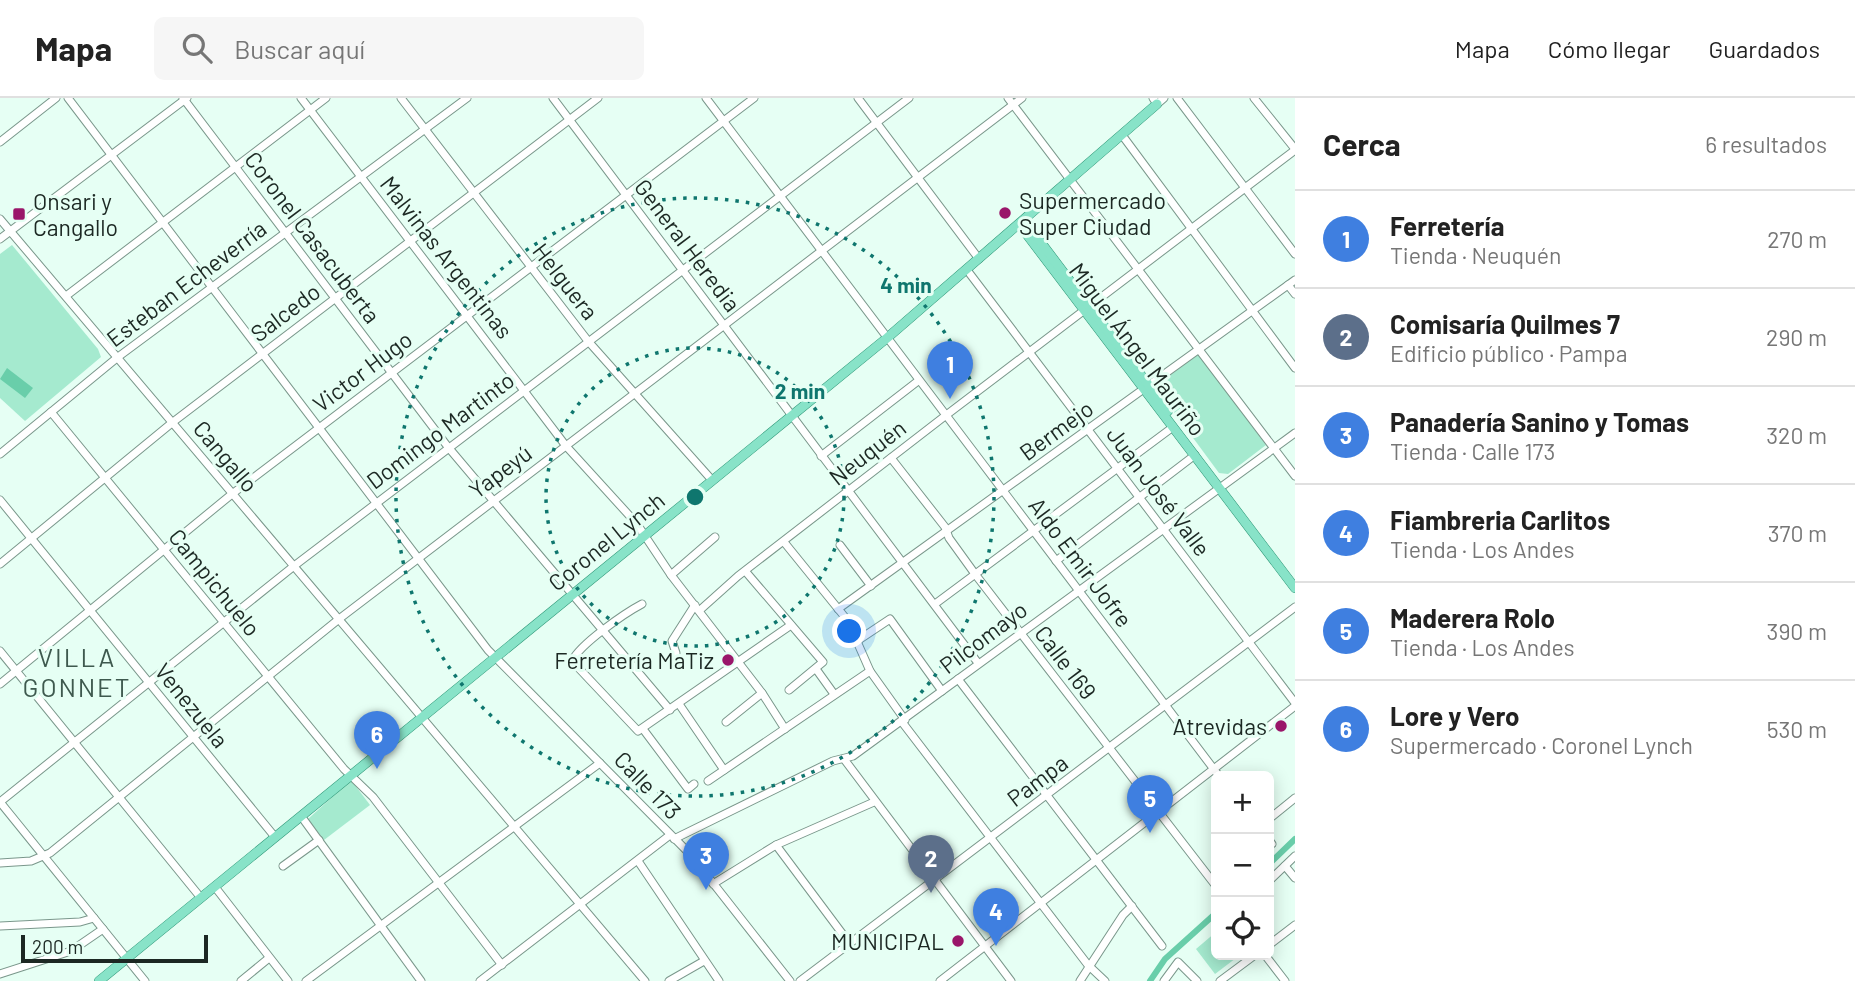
<!DOCTYPE html>
<html lang="es">
<meta charset="utf-8">
<style>
body{margin:0;font-family:Barlow,sans-serif;background:#f6f6f6;color:#222}
.controls{position:absolute;right:21px;bottom:21px;display:grid;overflow:hidden;border-radius:10px;box-shadow:0 4px 18px #0003}
.controls button{width:63px;height:63px;display:grid;place-items:center;padding:0;border:0;border-bottom:2px solid #e0e0e0;background:#fff;color:#222;font:35px sans-serif}
.scale{position:absolute;left:21px;bottom:18px;width:187px;box-sizing:border-box;padding-left:7px;border:4px solid #1c2823;border-top:0;font-size:19px;line-height:24px;white-space:nowrap;color:#1c2823;-webkit-text-stroke:5px #e6fff4;paint-order:stroke}
.you{position:absolute;left:850px;top:534px;width:24px;height:24px;margin:-18px;border:5px solid #fff;border-radius:50%;background:#1a73e8;box-shadow:0 0 0 10px #1a73e833}
.badge{display:grid;place-items:center;width:46px;height:46px;border-radius:50%;background:#111827;color:#fff;font-size:23px;font-weight:700}
.pin{position:absolute;translate:-50% -58px;filter:drop-shadow(0 2px 4px #0008)}
.pin::after{content:'';position:absolute;top:37px;width:24px;height:21px;background:inherit;clip-path:polygon(0 0,100% 0,50% 100%)}
.list{margin:0;padding:0;list-style:none}
h2{display:flex;justify-content:space-between;align-items:center;height:91px;margin:0;padding:0 28px;font-size:30px}
h2 small{font-size:23px;font-weight:400;color:#767676}
.list li{display:grid;grid-template-columns:46px 1fr auto;gap:21px;align-items:center;box-sizing:border-box;height:98px;padding:0 28px;border-top:2px solid #e0e0e0}
.list b{display:block;font-size:26px;white-space:nowrap}
.list p{margin:0;font-size:23px;white-space:nowrap;color:#767676}
.list em{font-size:23px;font-style:normal;color:#767676}
.icon{flex:none;width:38px;height:38px;fill:none;stroke:currentColor;stroke-width:2;stroke-linecap:round;stroke-linejoin:round}
.map{position:relative;flex:none;width:1295px;height:883px;overflow:hidden}
header{display:flex;align-items:center;gap:42px;box-sizing:border-box;height:98px;padding:0 35px;background:#fff;border-bottom:2px solid #e0e0e0}
header strong{font-size:33px}
nav{display:flex;gap:38px;margin-inline-start:auto;font-size:24px}
.search{width:490px;height:63px;background:#f6f6f6;display:flex;align-items:center;gap:18px;box-sizing:border-box;padding:0 24px;border-radius:10px;color:#767676;font-size:26px}
main{display:flex}
aside{flex:1;background:#fff}
.map>svg:first-child{display:block}
.green{fill:#a5eacf}
.water{fill:#69ceaa}
.lines{fill:none;stroke-linecap:round;stroke-linejoin:round}
.canal{stroke:#69ceaa;stroke-width:6}
.minor-casing{stroke:#7a978b;stroke-width:9}
.major-casing{stroke:#2e9676;stroke-width:10}
.minor{stroke:#fff;stroke-width:7}
.major{stroke:#88e3c8;stroke-width:9}
.ring{fill:none;stroke:#0f766e;stroke-width:3.5;stroke-dasharray:3.5 7}
.poi-dot{fill:#9a166a;stroke:#e6fff4;stroke-width:2.5}
.labels{text-anchor:middle;dominant-baseline:central;stroke-width:6;stroke-linejoin:round;paint-order:stroke}
.poi-label{font-size:23px;fill:#1c2823;stroke:#e6fff4;text-anchor:end}
.street-label{font-size:23px;fill:#1c2823;stroke:#e6fff4}
.quarter-label{font-size:26px;letter-spacing:2px;fill:#3e594e;stroke:#e6fff4}
.centre{fill:#0f766e;stroke:#e6fff4;stroke-width:3.5}
.ring-label{font-size:21px;text-anchor:middle;font-weight:bold;fill:#0f766e;stroke:#e6fff4;stroke-width:6;stroke-linejoin:round;paint-order:stroke}
</style>
<header>
<strong>Mapa</strong>
<div class="search"><svg class="icon" aria-label="search" viewBox="0 0 24 24"><circle cx="10" cy="10" r="6"/><path d="M15 15l6 6"/></svg>Buscar aquí</div>
<nav><a>Mapa</a><a>Cómo llegar</a><a>Guardados</a></nav>
</header>
<main>
<div class="map">
<svg width="1295" height="883" viewBox="0 0 1295 883">
<rect width="100%" height="100%" fill="#e6fff4"/>
<g class="green">
<path d="M12 147 98 251 101 259 25 323 0 300V156Z"/>
<path d="M1199 256 1266 347 1228 376 1219 375 1157 291 1159 285Z"/>
<path d="M351 682 370 707 324 742 308 721Z"/>
<path d="M1216 834V857H1240L1215 876 1196 851Z"/>
</g>
<path class="water" d="M7 270 33 290 25 300 0 281Z"/>
<g class="lines">
<g class="canal">
<path d="M1269 766 1295 741"/>
<path d="M1150 883 1165 861 1216 815"/>
</g>
<defs>
<g id="minor">
<path d="M68 0 488 552 691 757 790 883"/>
<path d="M183 0 448 349 670 612"/>
<path d="M301 0 566 348 637 426 671 477 762 595 785 631"/>
<path d="M401 0 588 243 711 381"/>
<path d="M553 0 978 565"/>
<path d="M706 0 1219 678"/>
<path d="M858 0 979 161"/>
<path d="M1008 0 1295 378"/>
<path d="M1153 0 1157 6 1164 0"/>
<path d="M1177 0 1295 156"/>
<path d="M1254 0 1295 51"/>
<path d="M1122 37 1295 270"/>
<path d="M0 44 56 0"/>
<path d="M0 121 645 883"/>
<path d="M0 141 187 0"/>
<path d="M967 172 1295 605"/>
<path d="M1288 187 1295 196"/>
<path d="M66 198 326 0"/>
<path d="M51 314 344 671 373 699 502 867"/>
<path d="M0 356 118 259 467 0"/>
<path d="M821 358 918 283"/>
<path d="M891 360 945 429 949 440 975 476 1216 788"/>
<path d="M0 402 275 739"/>
<path d="M784 444 848 523 870 573 905 622"/>
<path d="M840 447 871 488"/>
<path d="M1056 463 1195 357"/>
<path d="M0 466 173 324 598 0"/>
<path d="M746 474 823 564 789 592"/>
<path d="M671 477 715 439"/>
<path d="M642 506C625 515 580 546 572 563L638 633 791 527"/>
<path d="M935 506 1173 329"/>
<path d="M838 511 1295 182"/>
<path d="M700 512 738 478 945 318 1295 52"/>
<path d="M857 543 890 521 942 593"/>
<path d="M0 553 201 800"/>
<path d="M676 555 672 543 695 507"/>
<path d="M816 571 834 596"/>
<path d="M958 581 1162 848"/>
<path d="M0 586 232 396 754 0"/>
<path d="M679 606 724 672"/>
<path d="M726 624 762 595"/>
<path d="M902 624 1088 867 1105 883"/>
<path d="M643 631 688 691 694 686"/>
<path d="M844 661 1011 883"/>
<path d="M708 683 870 573"/>
<path d="M0 704 294 468 909 0"/>
<path d="M0 704 145 883"/>
<path d="M301 718 421 883"/>
<path d="M1269 721 1295 700"/>
<path d="M674 741 833 663 853 658 1295 335"/>
<path d="M1269 742 1272 746"/>
<path d="M776 747 850 846"/>
<path d="M638 763 719 883"/>
<path d="M0 765 31 763 50 755 339 521 1022 0"/>
<path d="M283 768 319 742"/>
<path d="M1285 768 1295 780"/>
<path d="M1269 783 1295 758"/>
<path d="M713 786 776 747 874 704"/>
<path d="M215 789 288 883"/>
<path d="M0 828 80 824 94 820"/>
<path d="M1269 847 1295 827"/>
<path d="M1265 857 1285 883"/>
<path d="M0 876 71 853 103 831"/>
<path d="M241 883 269 860"/>
<path d="M306 883 600 665"/>
<path d="M480 883 670 737"/>
<path d="M669 883 704 863"/>
<path d="M800 883 1295 509"/>
<path d="M940 883 1295 608"/>
<path d="M1080 883 1123 817 1132 808"/>
<path d="M1164 883 1178 864 1197 883"/>
<path d="M1220 883 1255 857"/>
</g>
<g id="major">
<path d="M1022 124 1025 134 1295 490"/>
<path d="M1022 124 1030 130 1168 313"/>
<path d="M99 883 887 240 1157 6"/>
</g>
</defs>
<use href="#minor" class="minor-casing"/>
<use href="#major" class="major-casing"/>
<use href="#minor" class="minor"/>
<use href="#major" class="major"/>
</g>
<g class="ring">
<circle cx="695" cy="399" r="149"/>
<circle cx="695" cy="399" r="299"/>
</g>
<g class="poi-dot">
<circle cx="1005" cy="115" r="7"/>
<rect x="12" y="109" width="14" height="14" rx="3.5"/>
<circle cx="728" cy="562" r="7"/>
<circle cx="1281" cy="628" r="7"/>
<circle cx="958" cy="843" r="7"/>
</g>
<g class="labels">
<g class="poi-label">
<text x="1019" y="102" text-anchor="start">Supermercado<tspan x="1019" dy="26">Super Ciudad</tspan></text>
<text x="33" y="103" text-anchor="start">Onsari y<tspan x="33" dy="26">Cangallo</tspan></text>
<text x="714" y="562">Ferretería MaTiz</text>
<text x="1267" y="628">Atrevidas</text>
<text x="944" y="843">MUNICIPAL</text>
</g>
<g class="street-label">
<text transform="translate(313 139) rotate(53)">Coronel Casacuberta</text>
<text transform="translate(688 147) rotate(53)">General Heredia</text>
<text transform="translate(447 159) rotate(52)">Malvinas Argentinas</text>
<text transform="translate(566 183) rotate(52)">Helguera</text>
<text transform="translate(186 185) rotate(-37)">Esteban Echeverría</text>
<text transform="translate(285 214) rotate(-37)">Salcedo</text>
<text transform="translate(1138 251) rotate(53)">Miguel Ángel Mauriño</text>
<text transform="translate(362 273) rotate(-37)">Victor Hugo</text>
<text transform="translate(440 332) rotate(-37)">Domingo Martinto</text>
<text transform="translate(1056 332) rotate(-36)">Bermejo</text>
<text transform="translate(867 354) rotate(-38)">Neuquén</text>
<text transform="translate(226 358) rotate(50)">Cangallo</text>
<text transform="translate(500 373) rotate(-37)">Yapeyú</text>
<text transform="translate(1159 393) rotate(53)">Juan José Valle</text>
<text transform="translate(606 443) rotate(-39)">Coronel Lynch</text>
<text transform="translate(1081 464) rotate(53)">Aldo Emir Jofre</text>
<text transform="translate(215 484) rotate(51)">Campichuelo</text>
<text transform="translate(983 539) rotate(-37)">Pilcomayo</text>
<text transform="translate(1066 564) rotate(53)">Calle 169</text>
<text transform="translate(192 607) rotate(51)">Venezuela</text>
<text transform="translate(1037 682) rotate(-37)">Pampa</text>
<text transform="translate(648 687) rotate(46)">Calle 173</text>
</g>
<g class="quarter-label">
<text x="77" y="558">VILLA<tspan x="77" dy="30">GONNET</tspan></text>
</g>
</g>
<circle cx="695" cy="399" r="10" class="centre"/>
<g class="ring-label">
<text x="906" y="195">4 min</text>
<text x="800" y="301">2 min</text>
</g>
</svg>
<div class="controls">
<button>+</button>
<button>−</button>
<button><svg class="icon" aria-label="locate" viewBox="0 0 24 24"><circle cx="12" cy="12" r="6"/><path d="M12 2v4M12 18v4M2 12h4M18 12h4"/></svg></button>
</div>
<div class="scale">200 m</div>
<div class="you"></div>
<div class="pin badge" style="left:950px;top:301px;background:#3f7fe0">1</div>
<div class="pin badge" style="left:931px;top:795px;background:#5c6f8a">2</div>
<div class="pin badge" style="left:706px;top:792px;background:#3f7fe0">3</div>
<div class="pin badge" style="left:996px;top:848px;background:#3f7fe0">4</div>
<div class="pin badge" style="left:1150px;top:735px;background:#3f7fe0">5</div>
<div class="pin badge" style="left:377px;top:671px;background:#3f7fe0">6</div>
</div>
<aside>
<h2>Cerca<small>6 resultados</small></h2>
<ul class="list">
<li><span class="badge" style="background:#3f7fe0">1</span><div><b>Ferretería</b><p>Tienda · Neuquén</p></div><em>270 m</em></li>
<li><span class="badge" style="background:#5c6f8a">2</span><div><b>Comisaría Quilmes 7</b><p>Edificio público · Pampa</p></div><em>290 m</em></li>
<li><span class="badge" style="background:#3f7fe0">3</span><div><b>Panadería Sanino y Tomas</b><p>Tienda · Calle 173</p></div><em>320 m</em></li>
<li><span class="badge" style="background:#3f7fe0">4</span><div><b>Fiambreria Carlitos</b><p>Tienda · Los Andes</p></div><em>370 m</em></li>
<li><span class="badge" style="background:#3f7fe0">5</span><div><b>Maderera Rolo</b><p>Tienda · Los Andes</p></div><em>390 m</em></li>
<li><span class="badge" style="background:#3f7fe0">6</span><div><b>Lore y Vero</b><p>Supermercado · Coronel Lynch</p></div><em>530 m</em></li>
</ul>
</aside>
</main>
